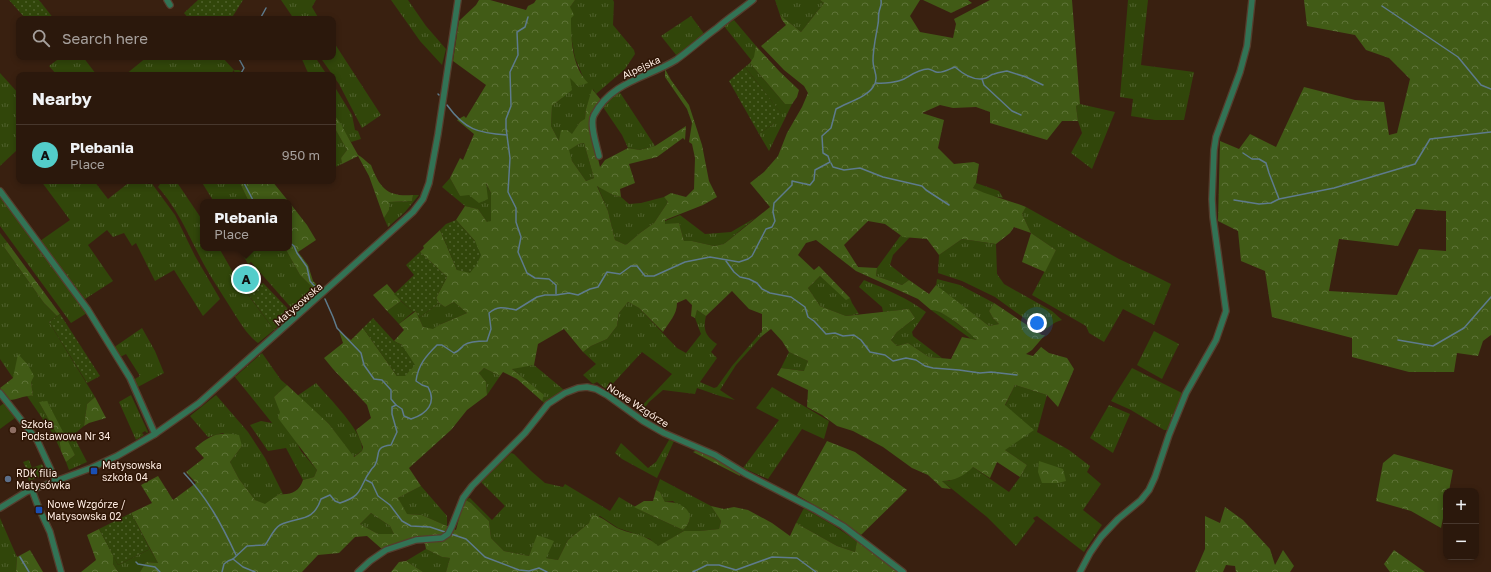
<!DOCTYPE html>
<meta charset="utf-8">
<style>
body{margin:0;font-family:"Golos Text",sans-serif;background:#332115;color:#f1f3f6}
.controls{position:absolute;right:12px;bottom:12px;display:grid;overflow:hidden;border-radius:8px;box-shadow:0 2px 6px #0003}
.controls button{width:36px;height:36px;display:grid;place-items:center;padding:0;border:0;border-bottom:1px solid #47372d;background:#2b180c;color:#f1f3f6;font:20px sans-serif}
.you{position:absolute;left:1037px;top:323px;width:14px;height:14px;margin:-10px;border:3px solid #fff;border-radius:50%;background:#1a73e8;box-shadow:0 0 0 6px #1a73e833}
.badge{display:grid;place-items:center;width:26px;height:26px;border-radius:50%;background:#53cdca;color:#111;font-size:13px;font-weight:700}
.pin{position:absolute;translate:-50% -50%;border:2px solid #fff;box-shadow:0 1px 4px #0006}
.popup{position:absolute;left:200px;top:199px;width:92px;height:52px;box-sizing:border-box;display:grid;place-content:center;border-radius:8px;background:#2b180c;filter:drop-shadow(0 1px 3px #0005);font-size:13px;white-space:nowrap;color:#a6a09d}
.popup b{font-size:15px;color:#f1f3f6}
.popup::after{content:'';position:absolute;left:50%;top:100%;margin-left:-8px;border:8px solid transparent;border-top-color:#2b180c}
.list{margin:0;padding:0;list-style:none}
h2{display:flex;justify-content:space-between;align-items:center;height:52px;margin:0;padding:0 16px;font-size:17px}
h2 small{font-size:13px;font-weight:400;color:#a6a09d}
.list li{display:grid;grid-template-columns:26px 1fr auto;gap:12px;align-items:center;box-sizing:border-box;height:60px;padding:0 16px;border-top:1px solid #47372d}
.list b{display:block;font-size:15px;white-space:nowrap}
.list p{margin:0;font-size:13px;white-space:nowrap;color:#a6a09d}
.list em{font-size:13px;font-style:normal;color:#a6a09d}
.icon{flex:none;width:22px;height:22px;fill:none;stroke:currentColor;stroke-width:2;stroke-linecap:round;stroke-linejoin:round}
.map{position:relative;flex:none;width:1491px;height:572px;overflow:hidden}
.search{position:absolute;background:#2b180c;box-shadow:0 2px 6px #0003;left:16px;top:16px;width:320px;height:44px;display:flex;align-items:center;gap:10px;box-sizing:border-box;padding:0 14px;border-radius:8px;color:#a6a09d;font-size:15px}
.panel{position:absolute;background:#2b180c;box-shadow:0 2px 6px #0003;left:16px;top:72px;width:320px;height:112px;border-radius:8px}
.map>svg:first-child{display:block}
.grass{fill:url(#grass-tufts)}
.forest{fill:url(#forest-crowns);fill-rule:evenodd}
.park{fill:url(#park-dots)}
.pitch{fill:#31460a}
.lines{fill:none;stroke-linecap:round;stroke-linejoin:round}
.stream{stroke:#5e7b8d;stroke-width:1.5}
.minor-casing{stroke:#553d2d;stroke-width:8}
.minor{stroke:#327355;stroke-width:5.5}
.education-dot{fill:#8d6e63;stroke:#2f1606;stroke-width:1.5}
.transit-dot{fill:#1a4fb4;stroke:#2f1606;stroke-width:1.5}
.service-dot{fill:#5c6f8a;stroke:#2f1606;stroke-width:1.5}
.labels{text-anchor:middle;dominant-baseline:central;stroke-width:3;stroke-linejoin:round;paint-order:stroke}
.street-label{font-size:10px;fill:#feece2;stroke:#2f1606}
.poi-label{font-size:10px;fill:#feece2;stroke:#2f1606;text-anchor:start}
</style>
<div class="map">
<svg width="1491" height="572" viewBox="0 0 1491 572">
<defs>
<pattern id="grass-tufts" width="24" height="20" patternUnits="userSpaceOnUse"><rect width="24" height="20" fill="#31460a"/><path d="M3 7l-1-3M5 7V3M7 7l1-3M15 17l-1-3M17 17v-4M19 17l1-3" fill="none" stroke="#50612d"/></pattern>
<pattern id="forest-crowns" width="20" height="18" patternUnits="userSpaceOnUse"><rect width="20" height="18" fill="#415b16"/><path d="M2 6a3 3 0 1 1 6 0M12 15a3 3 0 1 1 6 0" fill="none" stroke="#5e7338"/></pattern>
<pattern id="park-dots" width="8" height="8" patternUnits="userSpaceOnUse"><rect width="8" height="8" fill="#31460a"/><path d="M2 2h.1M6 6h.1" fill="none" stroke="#50612d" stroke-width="1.8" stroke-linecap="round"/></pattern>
</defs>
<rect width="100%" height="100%" fill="#392010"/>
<g class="grass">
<path d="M281 0H316L312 7 319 19H294Z"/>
<path d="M391 0H408L426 26 446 49 442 65 420 41Z"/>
<path d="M575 0H613L614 2 613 25 634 50 635 54 625 69 596 94 593 89 586 109 585 120 580 122 572 135 559 141 551 126 552 106 562 98 570 77H583L575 58 571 36 570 7Z"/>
<path d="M775 0H820L824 3 801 32 780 15Z"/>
<path d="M1128 0H1148L1141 65 1194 72 1184 120H1155L1131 116 1133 99 1120 97Z"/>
<path d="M691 16 705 35 677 56 661 36Z"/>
<path d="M734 20 756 46 755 57 752 61 724 26Z"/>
<path d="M333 41 381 115 362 128 339 84 320 57H333Z"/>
<path d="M55 57H83L96 74 94 75H57L49 66 57 60Z"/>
<path d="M147 57H222L234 70H239L246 75H235L234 70 230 75H125Z"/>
<path d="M301 57H315L327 75H309Z"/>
<path d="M750 63 785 104H792L769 151 759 134 773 124 781 113 745 67Z"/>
<path d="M0 73 19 94V153L17 150 0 166Z"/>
<path d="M333 84 352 115 355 130 358 131 361 139 351 142 333 114Z"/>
<path d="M619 91 655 146 640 150 628 148 622 135 603 107Z"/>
<path d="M1080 104 1115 112 1092 169 1071 153 1082 133 1078 121 1076 106Z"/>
<path d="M333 125 347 150 341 158 342 164 333 168Z"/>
<path d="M584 143 594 178 586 181 572 161 568 150 579 144Z"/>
<path d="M450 178 460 196 485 182 491 193V222H487L478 209 465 206 442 187Z"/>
<path d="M41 181H94L108 199 131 181H150L175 215 195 256 220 299 203 316 174 270 155 281 136 243 132 246 124 233 113 237 107 230 88 245 113 281 85 299 40 241 70 220Z"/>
<path d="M162 181H176L203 221V248H219L238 281 274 330 258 343C247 335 239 321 232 310 221 292 209 275 200 257 186 230 178 210 158 187Z"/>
<path d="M201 181H239L249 202H214Z"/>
<path d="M976 183 999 191 1003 198 987 195 973 188Z"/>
<path d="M597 185 613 195 621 197 629 204 641 203 664 197 668 202 654 223 640 233 626 245 615 240 608 211Z"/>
<path d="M413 195H419L405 212 388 227 384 218 389 210V202L412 201Z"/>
<path d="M0 196 31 238 80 300 87 313 71 323 0 226Z"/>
<path d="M1026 207 1119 259 1151 274 1171 284 1154 325 1123 309 1104 342 1089 333 1086 326 1032 295 1056 250 1031 233 1022 214Z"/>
<path d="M680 215 705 234 731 232 755 218 724 244 714 246 692 241H684L679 223 665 225V221Z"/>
<path d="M0 233 7 242 4 247 44 303 57 316 49 322 95 397 87 404 84 426 73 435 87 462 69 470 66 462 75 455 39 402 59 438 61 451 53 434 27 396H33L31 382 13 378 0 359Z"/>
<path d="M901 235 910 237 893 255 890 265 909 280 902 285 876 276 877 268Z"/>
<path d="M962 239 996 244 997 274 1004 284 1052 311 1062 320C1053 322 1051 327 1042 331L995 297 962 281 938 273 939 255Z"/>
<path d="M239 248H285L300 275 316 291 294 311 251 262 248 264Z"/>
<path d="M820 276 846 299 850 298 852 303 859 314 846 316 820 306 808 288Z"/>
<path d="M937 279 960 285 994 303 989 311 993 318 999 324 989 326 936 286Z"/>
<path d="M864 280C886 289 907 298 926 312L912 332 913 336 942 358 929 357 908 343 897 346 891 340 897 332 915 318 909 309 883 312 882 307 859 287Z"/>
<path d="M401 301 413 312 399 324 387 311Z"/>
<path d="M454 302 467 313 439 325 433 330 423 327 419 318 439 303 445 307Z"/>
<path d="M628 302 639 308 677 348 686 353 701 334 695 318 697 310 706 316C703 329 705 336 717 344L711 352 717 358 700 382 714 388 717 387 732 366 762 331V336L736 365 720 390 735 400 720 396 697 388 695 394 663 390 649 402 641 413 637 411 672 374 642 352 607 390 597 382 593 384 583 375 596 364 583 352 591 346 607 339 617 326 619 313Z"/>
<path d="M936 309 949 317 978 340 971 339 931 310Z"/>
<path d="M142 328 155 351 164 373 136 388 133 380 140 376 126 354 120 357 113 348Z"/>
<path d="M1154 331 1179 344 1162 379 1137 365Z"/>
<path d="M789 352 808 361 805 371 781 368Z"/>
<path d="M262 353 281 380 287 385 274 397 301 451 317 470 314 477 303 480 286 448 268 451 250 425 261 421 272 423 235 377Z"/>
<path d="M534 365 564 390 545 404 542 401 543 395 511 368Z"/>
<path d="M484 368 500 376 487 395 486 382 479 373Z"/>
<path d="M1132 368 1182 393 1167 430H1164L1131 410 1111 401Z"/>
<path d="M316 383C328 397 365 433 362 451L353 457 329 424 297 396Z"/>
<path d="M1015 385 1047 395 1037 432 1069 450 1090 466 1087 472 1101 484 1083 510 1102 525 1084 552 1037 516 1033 518 1035 521 1016 546 987 517 942 481H949L973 467 1009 492 1020 477 1027 465 1005 450V406Z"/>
<path d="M772 387 829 421 824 439 802 429 768 479 743 468 779 420 756 408Z"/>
<path d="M131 395 148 432 147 433 145 431 142 433 144 435 136 440 119 402Z"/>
<path d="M216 395 248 432 265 458 283 494H279L265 505 255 500 239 479 230 462 242 446 223 433 208 437 190 416Z"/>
<path d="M1109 405 1130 414 1113 453 1090 438Z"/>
<path d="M669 440 674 441 657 478 622 459 615 453 621 443 648 468 656 462Z"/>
<path d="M511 453 514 454 531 471 545 483 563 487 565 484 610 511 619 497 644 512 683 530 688 524 690 519 673 501 665 502 660 492 656 490 660 479 711 506 721 521 719 529 699 531H684L657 547 650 539 618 528 600 516 589 523 568 540 558 560 546 558 538 535 529 556 504 551 491 538 489 521 471 503 464 499 470 498 492 520 505 506 481 482Z"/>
<path d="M421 486 447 516V526L422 515 406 514 398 498Z"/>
<path d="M804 508 833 525 857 541 855 552 837 546 796 523Z"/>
<path d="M371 513 390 526 394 534H378L360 524Z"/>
<path d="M0 518 17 557 16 572H0Z"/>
<path d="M150 549 158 563 146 562 140 572H118L113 564V555L118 565Z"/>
<path d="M426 549 442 557 450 558 446 572H423L406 561Z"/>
</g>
<g class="forest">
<path d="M479 0H490L526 10 528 6 534 3 536 0H575L570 7 574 15 571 18C571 41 572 66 588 83L578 86 570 78 572 90 552 106 551 126 559 141 561 130H567L572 134 580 122 585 119 586 109 592 89 601 100 590 114 592 133 600 167 605 160 628 148 640 150 655 146 686 126 685 140 683 138 657 157 629 164 635 183 620 189 621 197 613 195 597 186 608 211 615 240 626 245 640 233 654 223 668 202 664 197 671 193 686 197 694 189 695 158 692 144 689 142 692 123 687 109 665 77V69L671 80 689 105 702 145 709 181 717 197 703 205 665 220V224L679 223 684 241H692L714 246 724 244 770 207 750 183 764 172 778 156 787 133 802 107 808 93 804 86 784 70 761 46 786 25 782 20 780 15 801 32 824 3 820 0H920L910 16 920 32 953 38 956 24 954 19 990 0H1072L1080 104 1076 106 1078 121H1062L1047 140 990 123V112L976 107 953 108 940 105 922 113 944 120 938 148 954 164 974 162 979 164 976 183 973 188C990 196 1008 200 1026 207L1022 214 1031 233 1056 250 1045 272 1022 262 1031 233 1014 227 1010 233 996 244 962 239 939 255 927 239 903 237 885 224 868 221 844 245 858 267 877 268 876 276 902 285 909 280 929 294 936 285 989 326 999 324 993 318 989 311 994 303 1042 335H1045L1032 350 1026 354 1033 356 1041 347 1049 353 1067 358 1074 369 1058 407 1047 395 1015 385 1005 405 1034 430 1005 450 1027 465 1020 477 997 462 990 478 973 467C965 475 955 481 942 481L951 489 942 488 928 475 912 468 883 447 853 431 837 426 822 415 807 407 808 390 777 375 781 368 804 371 808 361 789 352 782 341 771 329 762 336V314L749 309 732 291 706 316 697 310 695 318 691 316 692 305 686 299 677 303C677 315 669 322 663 332L639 308 628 302 619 313 617 326 607 339 591 346 583 352 564 329 538 344 534 365 512 369 544 395 542 401 517 379 503 372 500 376 484 368 479 373 486 382 487 395 467 410 451 430 409 468 421 486 398 498 407 514 422 515 456 530 464 499 471 503 489 521 491 538 504 551 529 556 537 535 554 541 546 558 558 560 568 540 589 523 592 515C602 516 608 523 617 528 633 535 644 533 658 546L684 531H699L719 529 721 521 711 506 724 509 734 507 748 510 772 523 790 536 796 523 837 546 855 552 857 541 898 572H446L450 558 442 557 426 549 425 544 416 537 396 543 383 550 367 536 355 537 339 553 318 555 302 572H140L146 562 158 563 131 513 152 503 141 485 158 476 173 500 196 483 186 472 204 458 195 448C212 434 217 432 239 435L242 446 230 462 239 479 255 500 265 504 279 494C291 495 299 492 303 480L314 477 317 470 278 418 280 412 274 397 287 385 329 424 354 457 362 451 363 447 356 430 371 418 367 405 333 369 324 358 343 343 339 331 351 340 363 328 397 376 402 345 394 341 404 330 399 324 416 311 423 327 433 329 439 325 467 313 454 302 445 307 439 303 436 298 447 277 420 252 424 248 423 246 440 230 457 270 475 241 456 220 465 206 478 209 487 222 491 221V193L486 183 488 199 479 203 469 195 460 196 450 178 460 158 463 160 474 134 457 120 464 116 466 118 486 85 453 61 459 21 476 5ZM584 143 594 178 586 181 572 161 569 150 579 144ZM816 240 856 271 918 299 931 310C943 309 968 332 977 340L962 337 951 359 929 357 908 343 897 346 891 340 897 332 915 318 909 309 846 316 820 306 808 288 820 276 846 300 850 298 819 266 814 270 798 255 806 243ZM371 513 390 526 394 534H378L360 524Z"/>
<path d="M923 0H968L972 3 951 13Z"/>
<path d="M1304 0H1491V335L1483 341 1478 356 1457 353 1454 372H1409L1352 357V338L1272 317 1265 271 1241 261 1238 231 1218 221 1220 141 1239 149 1250 134 1276 147 1304 87 1355 100 1384 102 1389 135 1397 133 1410 79 1389 58 1366 50 1355 35 1307 26ZM1416 209 1446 211V251L1419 249 1397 295 1329 291 1339 239 1398 246Z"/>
<path d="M756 46 780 72 799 90 797 97 792 104H785L750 63 754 57Z"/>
<path d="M333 114 339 121 358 155C364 158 366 162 371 165 380 189 388 197 413 195L412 201 389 202V210L384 218 369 176 358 156 342 164 341 158 347 150 333 125Z"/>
<path d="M239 181H272L289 202H249Z"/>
<path d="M289 202 307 225 316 240 298 252 308 265 313 281 319 287 316 291 300 275 285 248H289Z"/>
<path d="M7 242 60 314 57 316 44 303 4 247Z"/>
<path d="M387 284 401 301 387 311 373 295Z"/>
<path d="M18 354 28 365 34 376 31 382 33 396C24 395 19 400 9 400L0 388 13 378Z"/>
<path d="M95 397 106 418 89 423 84 426 87 404Z"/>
<path d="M47 401 75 455 66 462 61 451 59 438 39 402Z"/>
<path d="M827 441 855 452 907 490 861 535 838 519 797 495Z"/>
<path d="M698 450 712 455 740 473V476L693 452Z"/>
<path d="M1394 454 1453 470 1449 491H1446V504L1441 528 1411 511 1376 501 1383 463Z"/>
<path d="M1039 461 1063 469 1066 481 1058 483H1042L1038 472Z"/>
<path d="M656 490 660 492 665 502C682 501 700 514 683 530L644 512 634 507 644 501H653Z"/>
<path d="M1225 507 1243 520 1270 549 1275 565 1283 550 1294 566 1290 572H1236L1235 566 1226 565 1223 572H1195L1205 549V516L1220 523Z"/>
<path d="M99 529 113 555V564L118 572H81L96 560 87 535Z"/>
<path d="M30 550 43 572H16L17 557Z"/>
<path d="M1394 550 1425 572H1390L1384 564Z"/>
<path d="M406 561 423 572H391L399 562Z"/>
</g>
<g class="park">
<path d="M9 0H39L54 19H26Z"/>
<path d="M198 0H243L231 19H189L184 13Z"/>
<path d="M745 67 782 114 773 124 759 134 729 81Z"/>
<path d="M456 220 475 241 481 255 477 264 470 273 457 270 440 230 446 224Z"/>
<path d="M420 252 447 277 436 298 439 303 419 318 416 311 413 312 394 294 414 275 406 265Z"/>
<path d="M263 283 287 308 290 315 274 330 248 294Z"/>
<path d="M60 314 100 376 87 383 49 322Z"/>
<path d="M373 318 394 341 402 345 415 365 405 376H397L363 328Z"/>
<path d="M29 460 32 468 42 464 46 474 29 481 25 471 27 470 23 462Z"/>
<path d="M131 513 150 549 118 565 99 529Z"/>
</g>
<path class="pitch" d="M4 403 15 418 0 429V406Z"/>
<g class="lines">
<g class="stream">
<path d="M1382 6 1458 57 1481 85 1491 89"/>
<path d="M528 17 525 27 517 32 518 55 510 72 511 106 506 119V128L510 158 508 192 516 208V222L521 237 518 252 527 273 535 278 549 279 556 285V294"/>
<path d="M260 19 266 8"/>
<path d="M238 57 244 68 240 75"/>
<path d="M982 79 984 85 1012 111 1021 115"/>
<path d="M876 83C884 84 898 82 904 79 911 75 919 69 928 69 931 69 933 71 936 72 942 74 949 69 955 67 963 74 974 82 986 78 989 77 991 74 994 74 999 72 1002 72 1007 71L1026 77 1043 85"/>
<path d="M438 94 439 95"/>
<path d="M447 105C465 130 478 133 507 135"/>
<path d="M1243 153 1252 159H1259L1266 163 1269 173 1279 199"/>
<path d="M831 163 833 167 844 170 860 168 883 177 922 186 926 190 949 205"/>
<path d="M243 181 254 202"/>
<path d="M1234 200 1259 204 1271 203 1279 199 1334 188 1415 164 1430 139 1491 132"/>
<path d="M289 242 294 246 297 253 307 267 310 281 319 291"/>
<path d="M726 261 734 272 740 277 749 279 757 283 762 289 770 293 791 297 805 307 808 317 814 321 826 334 835 333 843 336 854 335 861 340 870 352 885 355 893 361 906 358 916 360 925 366 933 368 959 370 980 373 991 372 1017 375"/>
<path d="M325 299 333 317 337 328 361 353 364 365 374 379 382 380 391 390V399L396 405"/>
<path d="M1398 340 1433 346 1464 328 1491 297"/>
<path d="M184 473C208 499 221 523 236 555"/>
<path d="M366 480 372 483 378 496 390 505 402 521 411 526 430 527 466 539 485 557 519 570 529 571 539 568 547 572"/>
<path d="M20 557 29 572"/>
<path d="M233 559 243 567 255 572"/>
<path d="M136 562 138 564 155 567 160 572"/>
<path d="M222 572 224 564 228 561 233 559 247 546 265 545C269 540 274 528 280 525 299 516 313 523 321 499L330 495 335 501 340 503C365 495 358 487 371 470 372 468 374 467 375 465 381 455 373 447 391 445L397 432 392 414V407L396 405 402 409 404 416 411 419C427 414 437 403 428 387L422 385 416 381C418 365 426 356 437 345H442L454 353C459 351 460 349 464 345 470 341 480 341 487 341L491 329 489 313C499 305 505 308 516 310L537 297 545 295H556L569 293 578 295 590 289 598 287 607 272 620 274 631 266H637L645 276H654L685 262 710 257 739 262 748 259 752 256 766 229 772 227 775 221 773 212 774 203 792 185V181L810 185 814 180 815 170 830 162 828 156 823 153 822 136 831 128 836 109C846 103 867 97 873 87 880 78 873 70 873 61 873 48 876 36 878 24 879 20 878 15 879 12 880 7 882 5 881 0"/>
<path d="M693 572 707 565H719L736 570 772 557 797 558 816 572"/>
</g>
<defs>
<g id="minor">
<path d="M167 0 170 5"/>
<path d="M599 156C597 146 589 124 594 115 612 81 647 78 676 60 690 50 703 38 717 28 728 18 741 10 753 0"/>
<path d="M0 191 88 310 130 378 155 434"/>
<path d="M0 393 37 440 56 481"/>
<path d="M32 490 38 506 50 532 61 572"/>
<path d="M0 508 26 492 91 468 117 456 155 434 199 403 413 212 423 199 429 183 438 134 458 0"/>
<path d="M358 572 370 561 386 550 416 540 442 538 448 534 452 526 463 498 472 486 525 433 548 404 565 393 578 388 587 387 596 389 607 395 643 421 664 433 715 455 746 474 814 509 843 526 903 572"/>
<path d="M1080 572 1090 553 1101 537 1118 519 1141 500 1149 490 1155 477 1169 435 1186 393 1216 340 1226 311 1213 217 1212 199 1214 150 1216 137 1240 72 1247 46 1252 0"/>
</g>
</defs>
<use href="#minor" class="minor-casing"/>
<use href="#minor" class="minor"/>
</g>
<circle class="education-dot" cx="13" cy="430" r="4"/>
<g class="transit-dot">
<rect x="90" y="467" width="8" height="8" rx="2"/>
<rect x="35" y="506" width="8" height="8" rx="2"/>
</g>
<circle class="service-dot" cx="8" cy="479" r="4"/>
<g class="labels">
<g class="street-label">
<text transform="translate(641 67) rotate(-25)">Alpejska</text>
<text transform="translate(298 304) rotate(-41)">Matysowska</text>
<text transform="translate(638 405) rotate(33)">Nowe Wzgórze</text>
</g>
<g class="poi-label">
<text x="21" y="424">Szkoła<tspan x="21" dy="12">Podstawowa Nr 34</tspan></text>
<text x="102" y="465">Matysowska<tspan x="102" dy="12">szkoła 04</tspan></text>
<text x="16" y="473">RDK filia<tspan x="16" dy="12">Matysówka</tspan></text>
<text x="47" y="504">Nowe Wzgórze /<tspan x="47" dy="12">Matysowska 02</tspan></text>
</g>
</g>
</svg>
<div class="controls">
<button>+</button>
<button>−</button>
</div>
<div class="you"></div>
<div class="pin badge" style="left:246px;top:279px">A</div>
<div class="popup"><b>Plebania</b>Place</div>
<div class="search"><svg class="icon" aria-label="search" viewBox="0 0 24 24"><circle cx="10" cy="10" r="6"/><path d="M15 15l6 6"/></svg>Search here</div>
<section class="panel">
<h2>Nearby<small></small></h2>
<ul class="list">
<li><span class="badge">A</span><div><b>Plebania</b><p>Place</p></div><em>950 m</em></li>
</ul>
</section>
</div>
